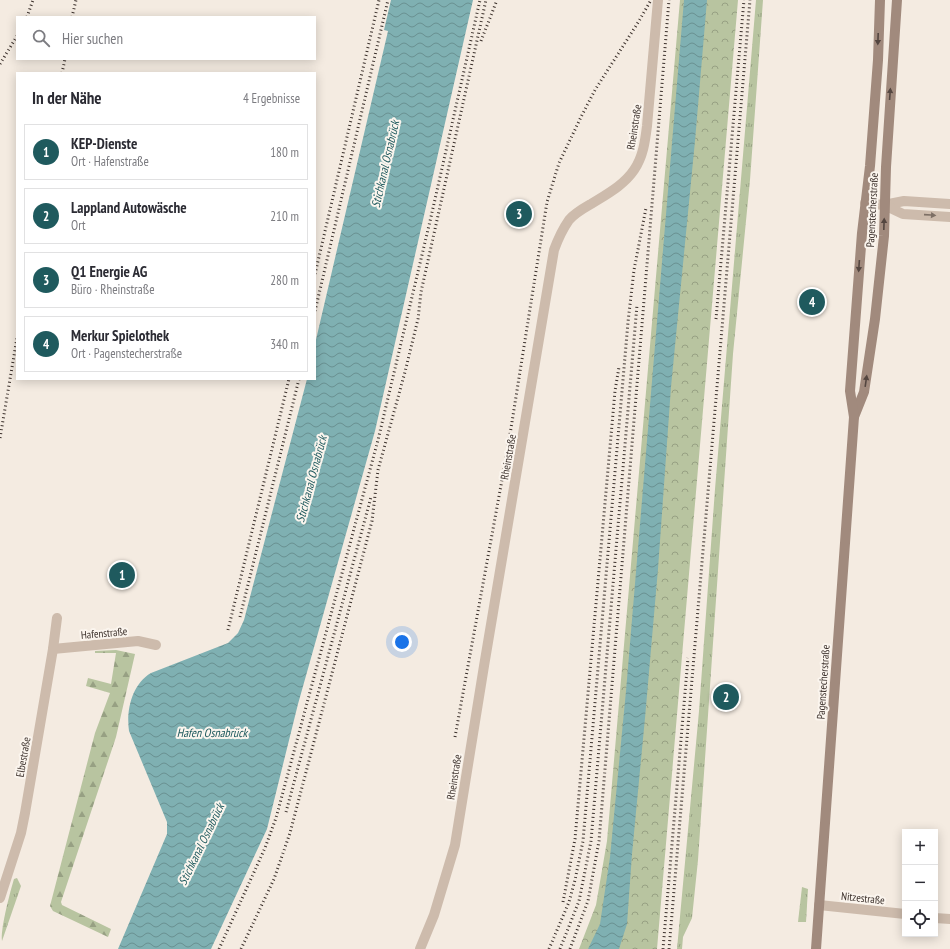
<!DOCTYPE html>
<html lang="de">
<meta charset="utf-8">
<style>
body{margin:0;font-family:"PT Sans Narrow",sans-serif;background:#f7f7f7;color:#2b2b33}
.controls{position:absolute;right:12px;bottom:12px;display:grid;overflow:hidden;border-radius:0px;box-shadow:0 2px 10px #0003}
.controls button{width:36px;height:36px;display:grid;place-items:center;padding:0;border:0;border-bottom:1px solid #e1e1e2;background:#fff;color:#2b2b33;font:20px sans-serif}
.you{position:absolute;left:402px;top:642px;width:14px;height:14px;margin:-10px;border:3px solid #fff;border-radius:50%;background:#1a73e8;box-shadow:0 0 0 6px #1a73e833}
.badge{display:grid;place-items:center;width:26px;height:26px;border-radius:50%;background:#1f5a5e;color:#fff;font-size:13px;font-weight:700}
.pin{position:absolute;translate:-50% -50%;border:2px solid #fff;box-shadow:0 1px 4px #0006}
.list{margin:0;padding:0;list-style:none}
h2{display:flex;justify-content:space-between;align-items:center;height:52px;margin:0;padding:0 16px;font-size:17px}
h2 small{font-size:13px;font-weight:400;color:#7c7c81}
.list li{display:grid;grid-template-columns:26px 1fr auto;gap:12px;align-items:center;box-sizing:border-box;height:56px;margin:0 8px 8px;padding:0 8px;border:1px solid #e1e1e2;border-radius:0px}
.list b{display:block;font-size:15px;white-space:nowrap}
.list p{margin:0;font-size:13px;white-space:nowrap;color:#7c7c81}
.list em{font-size:13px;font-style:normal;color:#7c7c81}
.icon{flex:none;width:22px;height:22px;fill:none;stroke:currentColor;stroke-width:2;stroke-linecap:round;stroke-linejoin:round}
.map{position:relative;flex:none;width:950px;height:949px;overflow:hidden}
.search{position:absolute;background:#fff;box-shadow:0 2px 10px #0003;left:16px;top:16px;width:300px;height:44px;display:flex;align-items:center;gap:10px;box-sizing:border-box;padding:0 14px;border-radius:0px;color:#7c7c81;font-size:15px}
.panel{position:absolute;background:#fff;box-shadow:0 2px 10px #0003;left:16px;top:72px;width:300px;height:308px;border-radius:0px}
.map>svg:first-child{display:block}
.grass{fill:url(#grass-tufts)}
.forest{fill:url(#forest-firs)}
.park{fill:url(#park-crowns)}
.water{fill:url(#water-waves)}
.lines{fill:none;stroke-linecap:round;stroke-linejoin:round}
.minor{stroke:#cdbbac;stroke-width:10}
.secondary{stroke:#a18a7d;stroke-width:10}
.rail{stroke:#3b302b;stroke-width:3;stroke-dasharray:1 3;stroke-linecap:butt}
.oneway{fill:#544640}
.oneway2{fill:#7d6f65}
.labels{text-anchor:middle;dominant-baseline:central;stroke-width:4;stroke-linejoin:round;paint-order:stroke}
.street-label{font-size:11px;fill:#3b302b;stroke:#fbf5ee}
.water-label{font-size:12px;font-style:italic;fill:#1f5a5e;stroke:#fbf5ee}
</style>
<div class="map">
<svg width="950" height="949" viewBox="0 0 950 949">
<defs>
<pattern id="grass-tufts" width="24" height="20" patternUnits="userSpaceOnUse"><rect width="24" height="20" fill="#b8c4a0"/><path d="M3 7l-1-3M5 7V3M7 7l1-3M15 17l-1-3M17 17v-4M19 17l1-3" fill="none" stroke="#97a083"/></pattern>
<pattern id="forest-firs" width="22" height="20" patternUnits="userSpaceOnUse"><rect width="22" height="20" fill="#b8c4a0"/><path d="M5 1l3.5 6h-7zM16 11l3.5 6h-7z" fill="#97a083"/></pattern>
<pattern id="park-crowns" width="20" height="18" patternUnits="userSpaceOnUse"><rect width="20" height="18" fill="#b8c4a0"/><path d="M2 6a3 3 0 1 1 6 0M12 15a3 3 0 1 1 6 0" fill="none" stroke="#97a083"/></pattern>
<pattern id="water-waves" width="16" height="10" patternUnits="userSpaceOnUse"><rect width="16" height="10" fill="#7fb0b2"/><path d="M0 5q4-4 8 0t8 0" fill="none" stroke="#699091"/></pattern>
</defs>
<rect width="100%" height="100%" fill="#f4ebe1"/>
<g class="grass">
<path d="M756 0H763L750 180 733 354 698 860 692 918 683 937 682 949H677L699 711 715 489Z"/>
<path d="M17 878 21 886 2 941C0 930 10 892 14 879Z"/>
<path d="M802 887 808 889 806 922H798Z"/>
</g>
<path class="forest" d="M116 650 135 654 116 737 61 902 62 905 111 929 108 937 53 911 50 906 95 733 110 693 86 686 88 678 111 684 116 653H95V651Z"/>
<path class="park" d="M680 0H738L657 949H579L596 905 607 841Z"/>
<g class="water">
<path d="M391 0H473L375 431 298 704 267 829 211 949H118L167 834V822L129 731C126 710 132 684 151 673L228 643 238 633 244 620 307 379H315V344L388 31 384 30Z"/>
<path d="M684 0H707L695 141 671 387 658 569 645 718 632 854 627 924 619 949H588L600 924 610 857 626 691Z"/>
</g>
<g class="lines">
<g class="minor">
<path d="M865 203 884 205 904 201 950 204"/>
<path d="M884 205 903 214 950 217"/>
<path d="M53 649 138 641 156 645"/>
<path d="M0 898 21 833 25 813 53 649 57 618"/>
<path d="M819 905 905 914"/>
<path d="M935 918 950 919"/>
<path d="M420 949 434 915 455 845 484 666 554 250C558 239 562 230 569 220 575 213 584 208 591 204 607 194 624 185 634 170 643 157 645 142 647 126L658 0"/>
</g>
<g class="secondary">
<path d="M854 417 864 392 875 319 884 236 886 167 897 0"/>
<path d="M816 949 854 417 850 391 862 233 870 166 878 60 880 0"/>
</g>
<g class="rail">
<path d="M27 17 33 0"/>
<path d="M72 17 76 0"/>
<path d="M481 41 497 0"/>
<path d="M0 64 17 36"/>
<path d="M62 73 65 59"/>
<path d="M315 274 379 0"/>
<path d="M315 311 388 0"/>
<path d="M716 319 744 0"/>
<path d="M0 438 17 338"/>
<path d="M240 617 299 379"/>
<path d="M228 630 289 379"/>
<path d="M455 737 508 447 547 202 559 163 581 117 595 90 639 21 651 0"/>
<path d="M286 812 371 497"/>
<path d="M563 902 575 839 615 391 619 367"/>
<path d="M219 949 265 848 276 818 378 440 431 217 480 0"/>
<path d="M241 949 274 879 290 833 372 521 378 470 405 372 418 319 421 292 486 0"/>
<path d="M549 949 569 902 575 880 583 841 628 322 634 270 646 208"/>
<path d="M560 949 579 901 591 841 637 305"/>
<path d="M570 949 588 901 599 841 669 0"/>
<path d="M663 949 688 658"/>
<path d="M669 949 750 0"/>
</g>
</g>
<defs><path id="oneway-solid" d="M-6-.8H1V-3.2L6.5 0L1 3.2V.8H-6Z"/></defs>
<g class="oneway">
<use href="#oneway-solid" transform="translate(878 39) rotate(92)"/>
<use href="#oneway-solid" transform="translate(890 94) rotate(-86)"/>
<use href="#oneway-solid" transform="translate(884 224) rotate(-88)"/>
<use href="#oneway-solid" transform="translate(859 266) rotate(94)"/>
<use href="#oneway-solid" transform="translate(866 381) rotate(-82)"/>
</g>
<use class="oneway2" href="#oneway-solid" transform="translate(930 215) rotate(4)"/>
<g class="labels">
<g class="street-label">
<text transform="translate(634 127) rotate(-81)">Rheinstraße</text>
<text transform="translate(872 210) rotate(-87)">Pagenstecherstraße</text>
<text transform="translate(508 457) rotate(-80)">Rheinstraße</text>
<text transform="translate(104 633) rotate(-5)">Hafenstraße</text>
<text transform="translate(823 682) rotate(-86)">Pagenstecherstraße</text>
<text transform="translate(23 757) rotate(-80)">Elbestraße</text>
<text transform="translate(454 777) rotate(-81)">Rheinstraße</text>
<text transform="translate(863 898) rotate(6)">Nitzestraße</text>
</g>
<g class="water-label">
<text transform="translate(385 164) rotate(-77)">Stichkanal Osnabrück</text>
<text transform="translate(311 479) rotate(-75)">Stichkanal Osnabrück</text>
<text x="212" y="732">Hafen Osnabrück</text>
<text transform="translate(201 844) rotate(-64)">Stichkanal Osnabrück</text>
</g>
</g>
</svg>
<div class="controls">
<button>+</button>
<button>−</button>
<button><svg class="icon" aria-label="locate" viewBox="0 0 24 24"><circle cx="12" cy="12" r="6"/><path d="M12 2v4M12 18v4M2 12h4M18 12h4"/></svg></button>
</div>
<div class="you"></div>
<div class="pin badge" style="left:122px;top:575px">1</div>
<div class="pin badge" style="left:726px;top:697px">2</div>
<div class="pin badge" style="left:519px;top:214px">3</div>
<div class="pin badge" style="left:812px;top:302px">4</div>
<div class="search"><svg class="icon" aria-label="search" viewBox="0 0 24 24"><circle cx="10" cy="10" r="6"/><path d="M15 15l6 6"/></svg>Hier suchen</div>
<section class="panel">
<h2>In der Nähe<small>4 Ergebnisse</small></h2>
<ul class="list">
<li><span class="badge">1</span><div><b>KEP-Dienste</b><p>Ort · Hafenstraße</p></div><em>180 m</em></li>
<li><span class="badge">2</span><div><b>Lappland Autowäsche</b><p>Ort</p></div><em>210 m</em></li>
<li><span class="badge">3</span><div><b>Q1 Energie AG</b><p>Büro · Rheinstraße</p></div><em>280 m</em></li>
<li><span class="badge">4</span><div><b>Merkur Spielothek</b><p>Ort · Pagenstecherstraße</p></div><em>340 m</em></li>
</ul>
</section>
</div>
